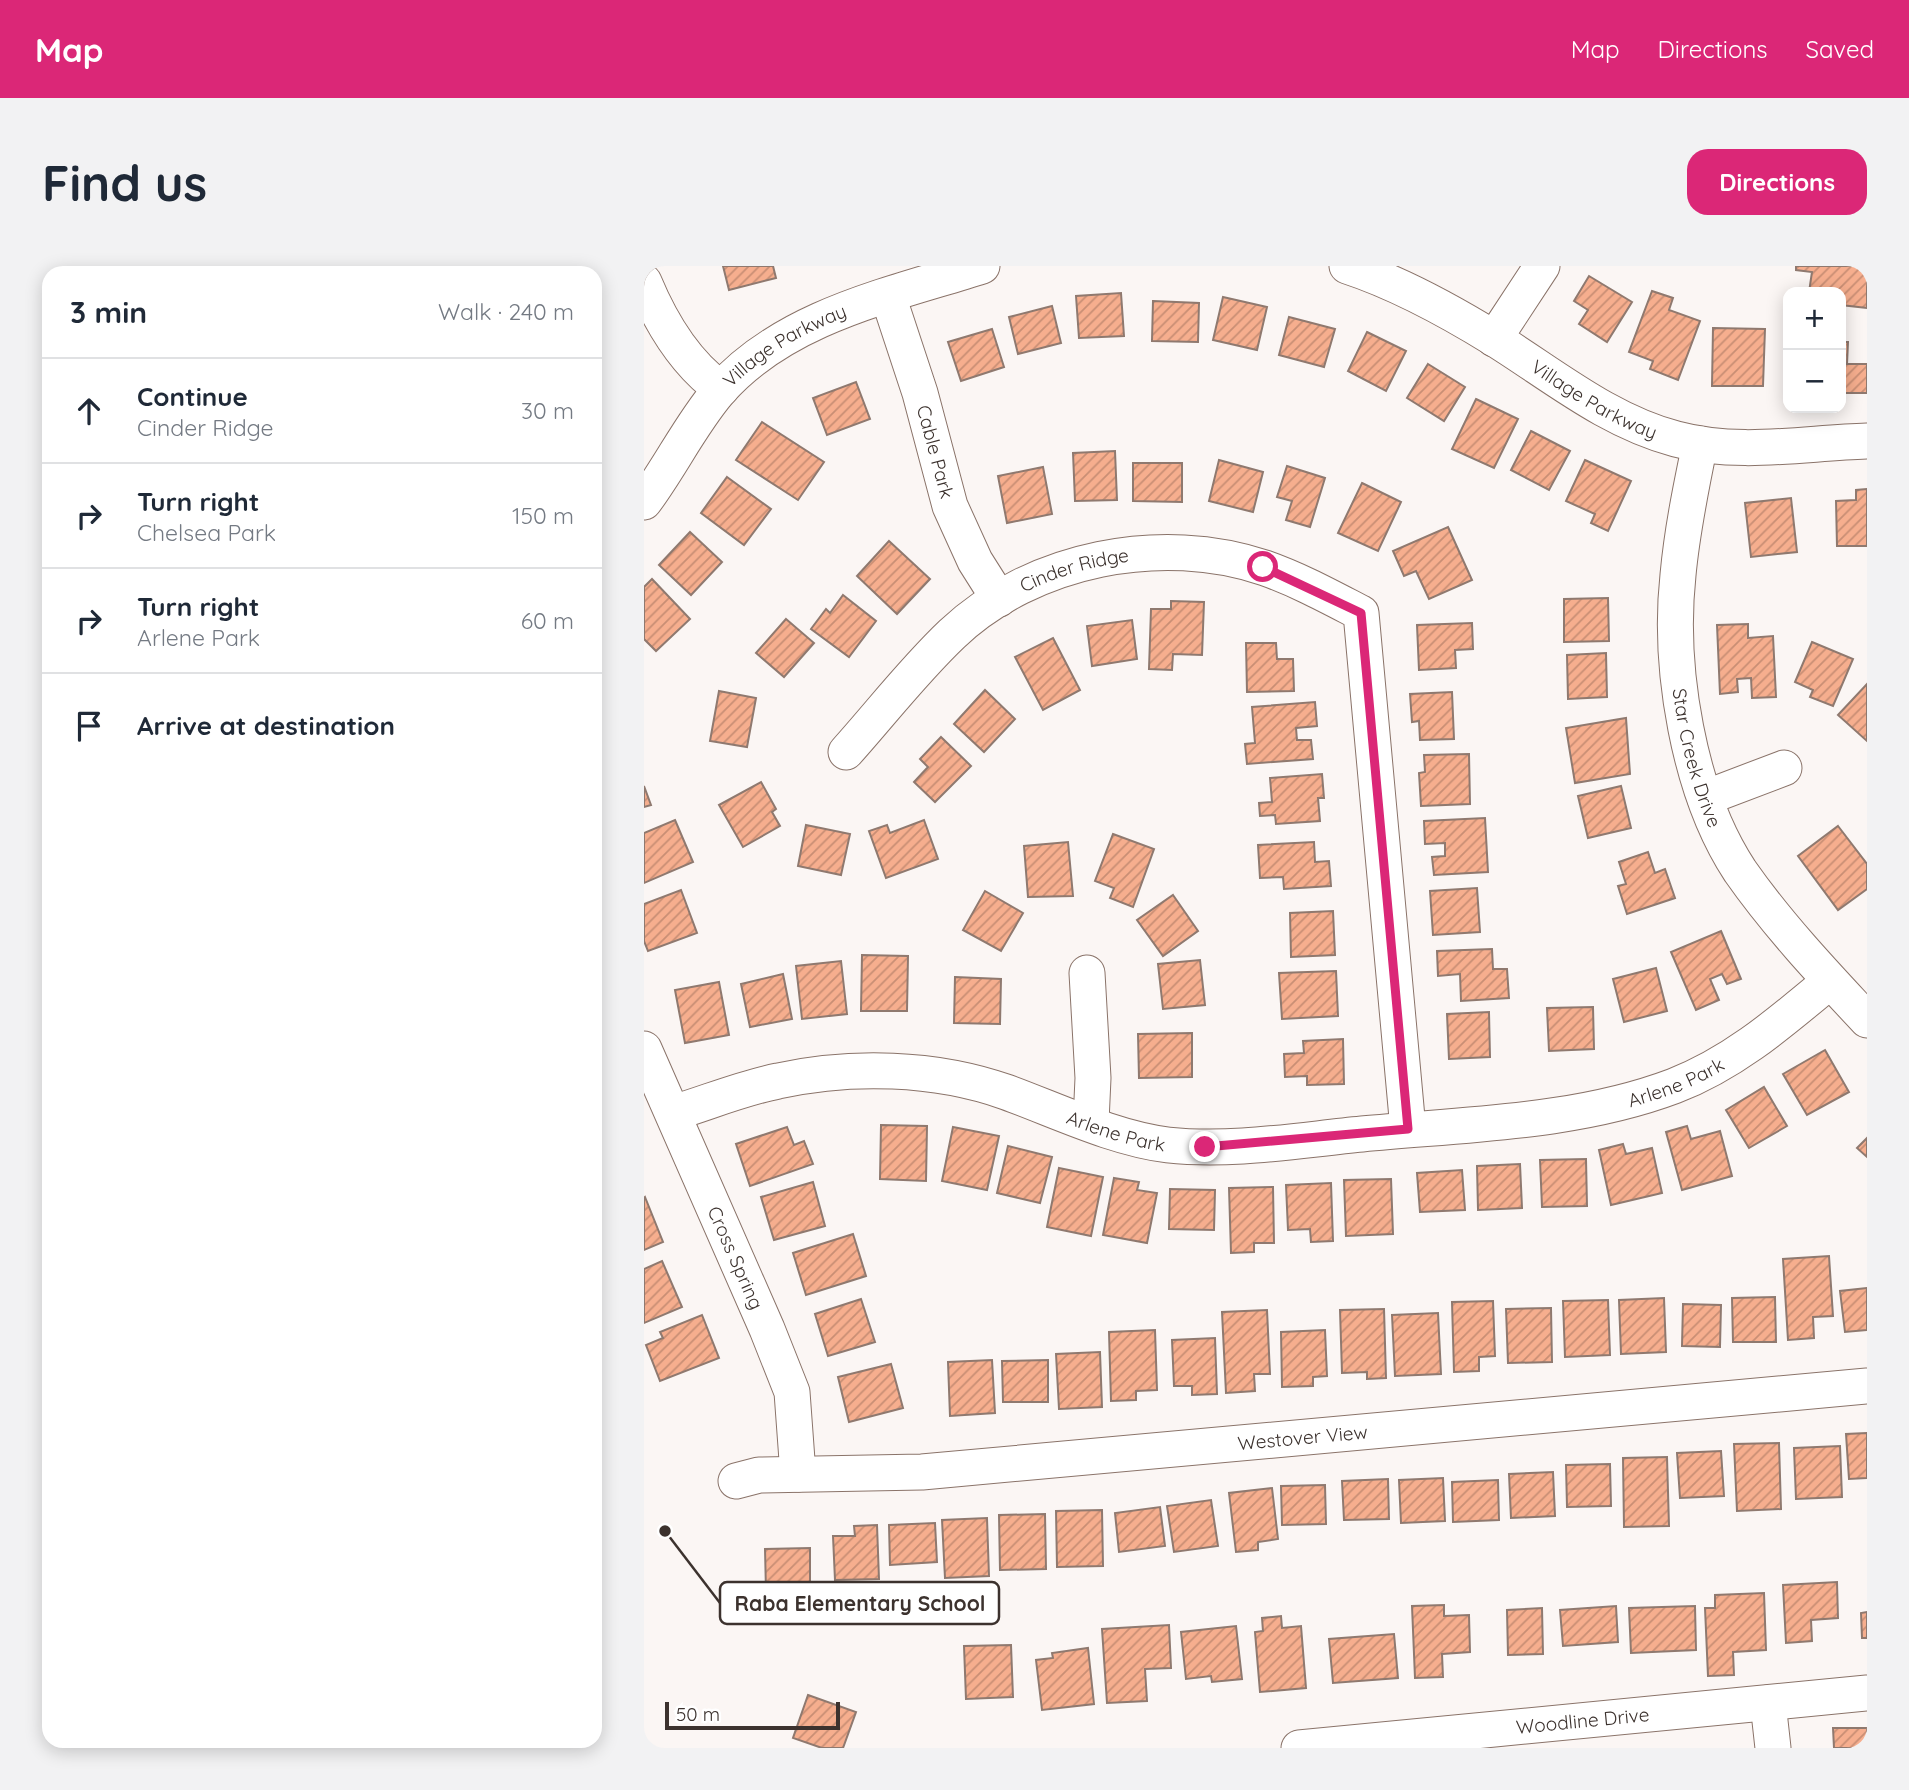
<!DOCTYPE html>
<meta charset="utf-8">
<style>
body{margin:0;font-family:Quicksand,sans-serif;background:#f2f2f3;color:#1f2937}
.controls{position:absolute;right:21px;top:21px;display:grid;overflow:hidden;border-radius:14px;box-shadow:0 4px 18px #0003}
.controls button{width:63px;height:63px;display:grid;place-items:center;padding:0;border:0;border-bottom:2px solid #e0e1e3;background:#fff;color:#1f2937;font:35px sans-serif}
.scale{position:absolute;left:21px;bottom:18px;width:175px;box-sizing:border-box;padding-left:7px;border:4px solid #3c322e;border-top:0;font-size:19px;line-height:24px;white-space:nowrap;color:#3c322e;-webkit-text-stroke:5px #fff;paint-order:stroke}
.stop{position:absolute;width:21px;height:21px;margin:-16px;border:5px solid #db2777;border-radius:50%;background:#fff}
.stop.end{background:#db2777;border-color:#fff;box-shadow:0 2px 7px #0008}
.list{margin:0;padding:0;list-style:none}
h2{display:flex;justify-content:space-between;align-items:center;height:91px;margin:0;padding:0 28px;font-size:30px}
h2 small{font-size:23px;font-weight:400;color:#747a83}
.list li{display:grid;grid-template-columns:46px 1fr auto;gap:21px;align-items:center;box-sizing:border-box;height:105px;padding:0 28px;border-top:2px solid #e0e1e3}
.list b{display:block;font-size:26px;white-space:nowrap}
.list p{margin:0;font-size:23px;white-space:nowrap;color:#747a83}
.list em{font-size:23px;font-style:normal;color:#747a83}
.icon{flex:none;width:38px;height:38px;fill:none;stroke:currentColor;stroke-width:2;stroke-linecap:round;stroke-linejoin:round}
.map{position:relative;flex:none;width:1223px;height:1482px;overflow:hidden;border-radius:21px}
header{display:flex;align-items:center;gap:42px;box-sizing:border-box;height:98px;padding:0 35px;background:#db2777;color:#fff}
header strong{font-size:33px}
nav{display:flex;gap:38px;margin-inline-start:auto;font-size:24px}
.intro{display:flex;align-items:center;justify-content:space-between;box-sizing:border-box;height:168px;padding:0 42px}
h1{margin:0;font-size:49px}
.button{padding:18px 32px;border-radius:21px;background:#db2777;color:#fff;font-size:24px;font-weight:700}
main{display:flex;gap:42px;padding:0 42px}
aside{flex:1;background:#fff;border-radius:21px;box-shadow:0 4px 18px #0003}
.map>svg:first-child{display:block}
.building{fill:url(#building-hatch);stroke:#8f796f;stroke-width:2}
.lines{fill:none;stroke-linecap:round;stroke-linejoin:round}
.minor-casing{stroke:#8a7369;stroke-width:37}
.minor{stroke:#fff;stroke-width:35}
.route{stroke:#db2777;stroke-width:9}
.labels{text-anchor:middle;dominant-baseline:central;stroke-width:5;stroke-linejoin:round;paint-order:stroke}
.street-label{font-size:19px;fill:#3c322e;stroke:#fff}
.leader{fill:none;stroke:#3c322e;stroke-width:2.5}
.callout-dot{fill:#3c322e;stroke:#fff;stroke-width:2.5}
.callout{fill:#fff;stroke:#3c322e;stroke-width:2.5}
.callout-label{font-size:21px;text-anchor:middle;font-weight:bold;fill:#3c322e}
</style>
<header>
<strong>Map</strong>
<nav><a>Map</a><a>Directions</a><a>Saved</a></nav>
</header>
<div class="intro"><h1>Find us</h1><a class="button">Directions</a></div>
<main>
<aside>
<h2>3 min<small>Walk · 240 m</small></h2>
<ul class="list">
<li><svg class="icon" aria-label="ahead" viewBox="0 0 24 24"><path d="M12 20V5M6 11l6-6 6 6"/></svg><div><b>Continue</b><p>Cinder Ridge</p></div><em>30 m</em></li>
<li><svg class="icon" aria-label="right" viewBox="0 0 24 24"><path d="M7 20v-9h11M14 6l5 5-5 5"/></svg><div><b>Turn right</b><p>Chelsea Park</p></div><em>150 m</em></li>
<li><svg class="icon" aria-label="right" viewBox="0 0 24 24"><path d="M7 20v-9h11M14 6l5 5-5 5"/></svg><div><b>Turn right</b><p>Arlene Park</p></div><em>60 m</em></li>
<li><svg class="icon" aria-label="arrive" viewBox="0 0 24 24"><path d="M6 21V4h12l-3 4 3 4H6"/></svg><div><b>Arrive at destination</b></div></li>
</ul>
</aside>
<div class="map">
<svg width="1223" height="1482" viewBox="0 0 1223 1482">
<defs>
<pattern id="building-hatch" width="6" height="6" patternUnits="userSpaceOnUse" patternTransform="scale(1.75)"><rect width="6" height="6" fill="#f6ae8e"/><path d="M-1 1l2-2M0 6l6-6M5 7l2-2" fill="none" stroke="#c88e74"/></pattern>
</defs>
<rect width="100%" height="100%" fill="#fbf6f4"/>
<g class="building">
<path d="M79 0H129L132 12 85 24Z"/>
<path d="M1152 0H1223V42L1197 39V26H1165L1168 6 1152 4Z"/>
<path d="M945 10 988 36 963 76 935 58 944 44 930 35Z"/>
<path d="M1008 25 1029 32 1025 44 1056 55 1034 114 1006 103 1009 95 985 86Z"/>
<path d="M477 27 480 70 435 72 432 30Z"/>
<path d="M579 31 623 41 613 84 569 74Z"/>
<path d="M509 35 555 37 554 76 508 75Z"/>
<path d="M408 40 417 77 374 88 365 51Z"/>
<path d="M645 51 691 63 680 101 635 89Z"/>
<path d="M1069 62 1121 63 1119 120H1068Z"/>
<path d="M348 63 360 101 317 115 304 76Z"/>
<path d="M723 66 762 85 742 125 704 105Z"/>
<path d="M1197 76H1204L1203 98H1223V127H1197Z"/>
<path d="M784 98 821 121 800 155 763 132Z"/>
<path d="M212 116 226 153 183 169 169 132Z"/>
<path d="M832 133 874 153 850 202 808 183Z"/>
<path d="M118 156 180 196 154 234 92 194Z"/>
<path d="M887 165 926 185 905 224 867 204Z"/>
<path d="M471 185 473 234 431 235 429 187Z"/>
<path d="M575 194 619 206 609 246 565 235Z"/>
<path d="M941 194 987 215 964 265 947 257 951 248 922 235Z"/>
<path d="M489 197H538V236L489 235Z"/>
<path d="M643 200 681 212 666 261 642 254 648 235 633 231Z"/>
<path d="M399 201 408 248 363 257 354 210Z"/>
<path d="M83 211 127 243 100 279 57 247Z"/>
<path d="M718 217 757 236 734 285 694 267Z"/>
<path d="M1223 223V280H1193L1192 235 1212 234V224Z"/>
<path d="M1147 232 1153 286 1107 291 1101 237Z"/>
<path d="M804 261 828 314 785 333 772 305 760 310 749 285Z"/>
<path d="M46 266 78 296 47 329 15 299Z"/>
<path d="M245 275 286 313 253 348 213 310Z"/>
<path d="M8 313 46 353 12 385 0 373V321Z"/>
<path d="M199 329 232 355 205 391 167 363 182 343 186 347Z"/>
<path d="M964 332 965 375 920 376V333Z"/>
<path d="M527 335 560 336 558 389 529 388 528 404 505 403 507 343H527Z"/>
<path d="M142 353 170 377 140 411 112 387Z"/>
<path d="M488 354 493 393 448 400 443 360Z"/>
<path d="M828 357 829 383 811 384 812 402 775 404 773 359Z"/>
<path d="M1104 358V372L1129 370 1132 431 1108 432 1107 412 1093 413 1094 426 1076 428 1073 359Z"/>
<path d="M409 372 436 424 399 444 371 391Z"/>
<path d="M1168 376 1209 393 1189 440 1166 431 1169 424 1151 416Z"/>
<path d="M602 377H632L633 393H649L650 425 603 426Z"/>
<path d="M962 387 963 431 924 433 923 389Z"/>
<path d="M1223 418V475L1194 449Z"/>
<path d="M341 424 371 453 340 486 310 458Z"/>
<path d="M75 425 112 432 103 481 66 475Z"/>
<path d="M808 426 810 473 776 474 775 455 768 456 766 428Z"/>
<path d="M671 436 673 460 652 462 653 474H667L669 493 603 498 601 478 611 477 608 441Z"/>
<path d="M982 452 986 508 931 517 922 462Z"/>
<path d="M297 471 327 500 291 536 270 516 284 501 276 493Z"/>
<path d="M825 488 826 538 777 540 775 507 781 506 780 489Z"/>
<path d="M678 508 680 532H674L676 555 632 558 631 549 616 550 615 537 628 536 626 512Z"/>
<path d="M117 516 132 543 128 546 136 560 99 581 75 539Z"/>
<path d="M0 520 7 539 0 541Z"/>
<path d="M977 520 987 562 944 572 934 530Z"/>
<path d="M841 552 844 606 790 609 788 591 801 590V577L781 578 780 555Z"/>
<path d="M31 554 49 596 0 617V567Z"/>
<path d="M280 554 294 593 242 612 225 565 243 559 246 567Z"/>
<path d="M162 559 206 568 197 609 154 600Z"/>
<path d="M1194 560 1223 598V623L1194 644 1154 590Z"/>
<path d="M469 568 510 583 489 641 466 632 470 622 451 615Z"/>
<path d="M424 576 429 630 384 631 380 580Z"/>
<path d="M670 576 671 596 685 595 687 620 640 623 639 611 616 612 614 579Z"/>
<path d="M1004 586 1011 607 1021 603 1031 632 983 648 974 620 982 618 975 596Z"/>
<path d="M833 622 836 666 789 669 786 625Z"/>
<path d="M37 624 53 667 4 685 0 675V638Z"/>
<path d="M341 625 379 647 357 685 319 664Z"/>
<path d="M529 629 554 665 519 690 493 654Z"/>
<path d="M689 645 691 689 647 691 646 647Z"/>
<path d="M1077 665 1097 713 1083 718 1078 708 1066 713 1075 734 1052 744 1027 686Z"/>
<path d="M848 683 849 703H863L865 732 817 735 816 708 794 710 793 685Z"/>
<path d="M218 689 264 690 263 745H217Z"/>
<path d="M556 694 561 739 519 743 514 698Z"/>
<path d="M197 695 203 748 158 753 152 700Z"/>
<path d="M1012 702 1023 745 980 756 969 713Z"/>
<path d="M692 705 694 750 638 753 635 707Z"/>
<path d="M139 708 148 753 106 761 97 718Z"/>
<path d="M311 711 357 713 356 758 310 757Z"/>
<path d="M75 716 85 769 41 777 31 724Z"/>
<path d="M949 741 950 783 905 785 903 742Z"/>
<path d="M845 746 846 791 805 793 803 748Z"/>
<path d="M548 767V811L495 812 494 768Z"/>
<path d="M699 773 700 818 663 819V810L641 811 640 788 660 787 659 775Z"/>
<path d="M1181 784 1205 826 1163 849 1139 808Z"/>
<path d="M1120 821 1143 860 1105 882 1082 844Z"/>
<path d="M237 859 283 860 282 915 236 913Z"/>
<path d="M1043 860 1047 873 1076 865 1088 910 1038 924 1022 866Z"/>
<path d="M143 861 150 879 160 875 169 898 106 920 92 878Z"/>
<path d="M309 861 355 870 343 924 298 915Z"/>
<path d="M1223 872V891L1213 882Z"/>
<path d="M979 878 982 888 1008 882 1018 927 967 939 955 884Z"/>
<path d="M364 880 408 891 396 937 353 927Z"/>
<path d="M942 893 943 940 898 941 896 894Z"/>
<path d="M876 898 878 942 834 944 833 900Z"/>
<path d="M415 902 459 911 447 970 403 961Z"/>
<path d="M818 904 821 944 776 946 773 907Z"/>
<path d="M470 912 495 916 493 924 513 927 503 977 459 969Z"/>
<path d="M747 913 749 968 702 970 700 914Z"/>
<path d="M169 916 181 960 130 974 117 931Z"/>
<path d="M687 917 689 975 667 976 666 963 644 964 642 919Z"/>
<path d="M629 921 630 977H610V986L587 987 585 922Z"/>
<path d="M526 923 571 924 570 964 525 963Z"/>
<path d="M1 931 19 976 0 984V932Z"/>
<path d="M209 968 222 1010 162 1029 149 987Z"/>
<path d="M1185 990 1189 1050 1169 1051 1170 1072 1144 1074 1139 993Z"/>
<path d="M18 995 38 1041 0 1057V1003Z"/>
<path d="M1223 1022V1064L1201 1066 1196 1025Z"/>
<path d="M1131 1031 1132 1076H1089L1088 1032Z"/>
<path d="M1020 1032 1022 1086 977 1088 975 1034Z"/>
<path d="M217 1033 231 1076 184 1090 171 1048Z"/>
<path d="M964 1034 966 1089 921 1091 919 1035Z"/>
<path d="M849 1035 851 1090 835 1091V1105L810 1106 808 1036Z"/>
<path d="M1039 1038 1077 1039 1076 1081 1038 1080Z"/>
<path d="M907 1042 908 1096 864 1097 862 1043Z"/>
<path d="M740 1043 742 1112 723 1113V1106L698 1107 696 1044Z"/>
<path d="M623 1044 626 1108H610L611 1125 582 1127 578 1046Z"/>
<path d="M794 1047 797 1108 751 1110 748 1049Z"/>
<path d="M58 1049 75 1092 16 1115 2 1079 19 1072 16 1066Z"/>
<path d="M511 1064 513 1124 492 1125V1134L467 1135 465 1066Z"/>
<path d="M681 1064 683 1110 669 1111V1120L638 1121 637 1066Z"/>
<path d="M571 1072 573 1128 548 1129V1120H530L528 1074Z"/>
<path d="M456 1086 458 1141 415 1143 412 1088Z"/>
<path d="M348 1094 351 1147 306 1150 304 1096Z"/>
<path d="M404 1094V1136H359L358 1095Z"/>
<path d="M247 1098 259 1142 205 1156 194 1111Z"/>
<path d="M1223 1167V1212L1205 1213 1202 1168Z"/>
<path d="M1135 1177 1137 1243 1093 1245 1090 1178Z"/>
<path d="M1196 1180 1198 1231 1152 1233 1150 1182Z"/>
<path d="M1077 1185 1080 1230 1036 1232 1033 1187Z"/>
<path d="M1023 1191 1025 1260 980 1261 979 1192Z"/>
<path d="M966 1198 967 1240 923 1241 922 1199Z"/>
<path d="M909 1206 911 1250 867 1252 865 1208Z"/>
<path d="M799 1212 801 1255 757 1257 755 1214Z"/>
<path d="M744 1213 745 1253 700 1254 698 1215Z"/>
<path d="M854 1214 855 1254 809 1256 808 1216Z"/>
<path d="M681 1219 682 1258 638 1259 637 1220Z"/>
<path d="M628 1222 634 1273 614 1276V1284L592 1286 585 1227Z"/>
<path d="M567 1234 574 1280 530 1286 523 1240Z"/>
<path d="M516 1241 521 1280 475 1286 471 1247Z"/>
<path d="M458 1244 459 1300 413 1301 412 1245Z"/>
<path d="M401 1248 402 1303 356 1304 355 1249Z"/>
<path d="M343 1252 345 1310 301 1312 298 1254Z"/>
<path d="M291 1257 293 1296 246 1299 245 1259Z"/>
<path d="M233 1259 235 1313 191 1314 189 1270H211L210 1260Z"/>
<path d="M166 1282V1325L122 1326 121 1283Z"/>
<path d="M1193 1316 1194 1352 1167 1354 1168 1375 1142 1377 1139 1319Z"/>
<path d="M1120 1327 1122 1384 1089 1386 1090 1409 1064 1410 1061 1342H1071V1329Z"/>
<path d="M800 1339V1350L825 1349 826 1386 798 1388 799 1411 771 1412 768 1340Z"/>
<path d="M972 1340 974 1376 919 1380 916 1344Z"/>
<path d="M1051 1340 1052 1384 987 1387 985 1342Z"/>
<path d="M898 1342 899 1388 864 1389 863 1344Z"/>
<path d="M1223 1346V1372H1218L1217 1347Z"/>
<path d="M637 1350 638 1362 657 1360 662 1422 616 1426 611 1366 619 1365 618 1352Z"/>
<path d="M525 1359 527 1402 501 1403 503 1435 463 1437 458 1363Z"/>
<path d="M592 1360 598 1413 568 1416 567 1410 542 1413 537 1366Z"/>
<path d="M750 1368 754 1412 689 1417 685 1373Z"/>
<path d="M367 1379 369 1431 322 1433 320 1380Z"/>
<path d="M444 1382 450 1438 398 1444 392 1394 409 1392 408 1387Z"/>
<path d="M164 1429 212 1446 199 1482H178L149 1472Z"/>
<path d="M1189 1462H1223V1482H1190Z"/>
</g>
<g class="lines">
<defs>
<g id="minor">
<path id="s1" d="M703 0C755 17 804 44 851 73 910 110 964 155 1032 173 1095 190 1159 177 1223 175"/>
<path d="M0 16C17 57 41 97 77 123"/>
<path id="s2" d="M244 30 276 127 306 240 331 295 355 333"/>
<path d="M850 73 898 0"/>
<path id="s3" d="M1056 178C1047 221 1038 265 1034 309 1024 401 1044 526 1096 605 1133 658 1179 707 1223 754"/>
<path id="s4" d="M0 236C27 200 46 159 75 125 141 50 247 29 338 0"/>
<path id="s5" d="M202 486C237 447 270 404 308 368 388 292 518 267 621 302 655 314 686 331 717 347L764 863"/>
<path d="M1061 532 1140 502"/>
<path d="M443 707 449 812 447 856"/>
<path id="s6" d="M0 783 123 1063 148 1126 154 1208"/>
<path id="s7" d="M29 847C63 837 98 822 134 815 207 799 291 801 362 826 414 845 469 872 524 879 588 886 655 874 718 868 822 858 932 857 1030 820 1090 797 1138 755 1186 715"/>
<path id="s8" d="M92 1215 115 1209 278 1206 1223 1120"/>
<path d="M1124 1437 1129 1482"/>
<path id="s9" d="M655 1482 1223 1427"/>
</g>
</defs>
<use href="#minor" class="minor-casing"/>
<use href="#minor" class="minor"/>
</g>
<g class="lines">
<path class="route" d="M561 881 764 863 717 347 619 301"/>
</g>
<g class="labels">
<g class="street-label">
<text stroke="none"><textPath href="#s4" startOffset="215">Village Parkway</textPath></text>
<text stroke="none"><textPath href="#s1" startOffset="282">Village Parkway</textPath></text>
<text stroke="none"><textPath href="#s2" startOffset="163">Cable Park</textPath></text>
<text stroke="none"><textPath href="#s5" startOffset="299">Cinder Ridge</textPath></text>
<text stroke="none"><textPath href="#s3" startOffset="318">Star Creek Drive</textPath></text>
<text stroke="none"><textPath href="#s7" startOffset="1026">Arlene Park</textPath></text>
<text stroke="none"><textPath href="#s7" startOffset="458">Arlene Park</textPath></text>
<text stroke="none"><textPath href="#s6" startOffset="228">Cross Spring</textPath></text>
<text stroke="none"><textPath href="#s8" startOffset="569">Westover View</textPath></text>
<text stroke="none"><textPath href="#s9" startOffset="285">Woodline Drive</textPath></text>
</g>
</g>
<path class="leader" d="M21 1265L76 1337"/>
<circle class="callout-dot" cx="21" cy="1265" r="7"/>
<rect class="callout" x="76" y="1316" width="279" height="42" rx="7"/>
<g class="callout-label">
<text x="216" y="1345">Raba Elementary School</text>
</g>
</svg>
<div class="controls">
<button>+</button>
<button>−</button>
</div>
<div class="scale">50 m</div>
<div class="stop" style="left:619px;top:301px"></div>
<div class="stop end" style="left:561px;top:881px"></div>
</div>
</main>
